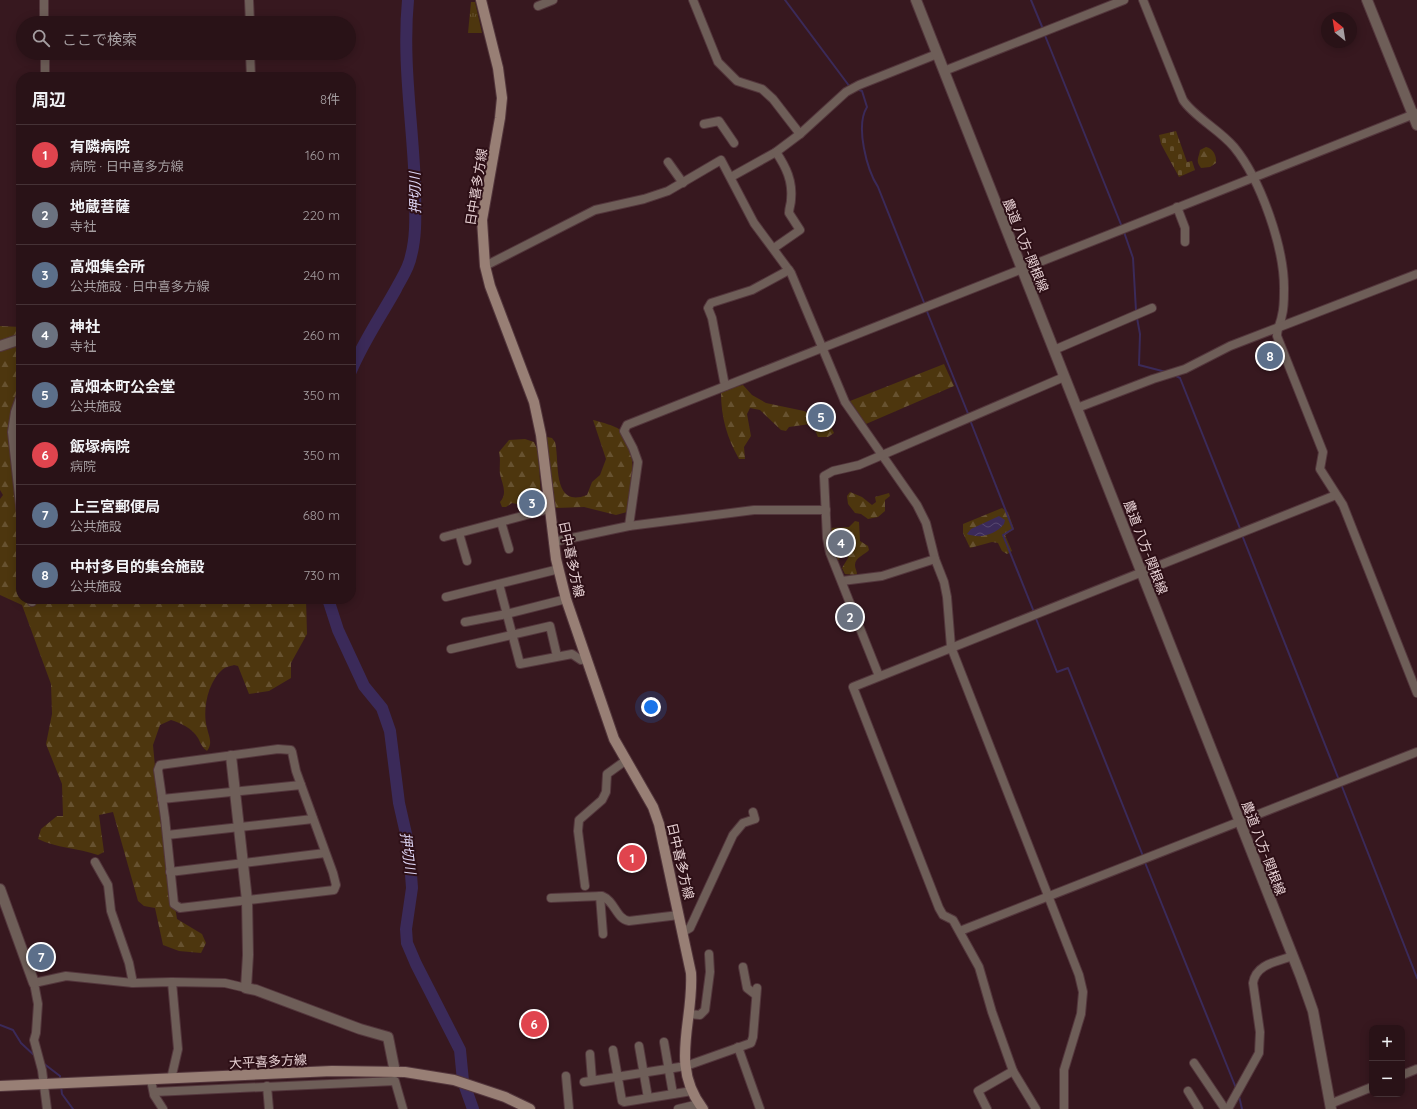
<!DOCTYPE html>
<html lang="ja">
<meta charset="utf-8">
<style>
body{margin:0;font-family:Quicksand,"Noto Sans JP",sans-serif;background:#352024;color:#f1f3f6}
.controls{position:absolute;right:12px;bottom:12px;display:grid;overflow:hidden;border-radius:8px;box-shadow:0 2px 10px #0003}
.controls button{width:36px;height:36px;display:grid;place-items:center;padding:0;border:0;border-bottom:1px solid #453236;background:#291217;color:#f1f3f6;font:20px sans-serif}
.compass{position:absolute;left:1321px;top:12px;width:36px;height:36px;border-radius:50%;background:#291217;box-shadow:0 2px 10px #0003;rotate:330deg}
.you{position:absolute;left:651px;top:707px;width:14px;height:14px;margin:-10px;border:3px solid #fff;border-radius:50%;background:#1a73e8;box-shadow:0 0 0 6px #1a73e833}
.badge{display:grid;place-items:center;width:26px;height:26px;border-radius:50%;background:#2563eb;color:#fff;font-size:13px;font-weight:700}
.pin{position:absolute;translate:-50% -50%;border:2px solid #fff;box-shadow:0 1px 4px #0006}
.list{margin:0;padding:0;list-style:none}
h2{display:flex;justify-content:space-between;align-items:center;height:52px;margin:0;padding:0 16px;font-size:17px}
h2 small{font-size:13px;font-weight:400;color:#a59ea1}
.list li{display:grid;grid-template-columns:26px 1fr auto;gap:12px;align-items:center;box-sizing:border-box;height:60px;padding:0 16px;border-top:1px solid #453236}
.list b{display:block;font-size:15px;white-space:nowrap}
.list p{margin:0;font-size:13px;white-space:nowrap;color:#a59ea1}
.list em{font-size:13px;font-style:normal;color:#a59ea1}
.icon{flex:none;width:22px;height:22px;fill:none;stroke:currentColor;stroke-width:2;stroke-linecap:round;stroke-linejoin:round}
.map{position:relative;flex:none;width:1417px;height:1109px;overflow:hidden}
.search{position:absolute;background:#291217;box-shadow:0 2px 10px #0003;left:16px;top:16px;width:340px;height:44px;display:flex;align-items:center;gap:10px;box-sizing:border-box;padding:0 14px;border-radius:22px;color:#a59ea1;font-size:15px}
.panel{position:absolute;background:#291217;box-shadow:0 2px 10px #0003;left:16px;top:72px;width:340px;height:532px;border-radius:16px}
.map>svg:first-child{display:block}
.forest{fill:url(#forest-firs)}
.cemetery{fill:url(#cemetery-stones)}
.park{fill:url(#park-tufts)}
.water{fill:url(#water-waves)}
.lines{fill:none;stroke-linecap:round;stroke-linejoin:round}
.stream{stroke:#3b2a59;stroke-width:2}
.river{stroke:#3b2a59;stroke-width:12}
.minor-casing{stroke:#53363c;stroke-width:10}
.tertiary-casing{stroke:#53363c;stroke-width:12}
.secondary-casing{stroke:#53363c;stroke-width:12}
.minor{stroke:#6e5e58;stroke-width:8}
.tertiary{stroke:#6e5e58;stroke-width:10}
.secondary{stroke:#987f75;stroke-width:10}
.labels{text-anchor:middle;dominant-baseline:central;stroke-width:4;stroke-linejoin:round;paint-order:stroke}
.street-label{font-size:13px;fill:#e8d2d5;stroke:#2d0f16}
.water-label{font-size:14px;font-style:italic;fill:#ded5f5;stroke:#2d0f16}
</style>
<div class="map">
<svg width="1417" height="1109" viewBox="0 0 1417 1109">
<defs>
<pattern id="forest-firs" width="22" height="20" patternUnits="userSpaceOnUse"><rect width="22" height="20" fill="#4d360e"/><path d="M5 1l3.5 6h-7zM16 11l3.5 6h-7z" fill="#675230"/></pattern>
<pattern id="cemetery-stones" width="16" height="16" patternUnits="userSpaceOnUse"><rect width="16" height="16" fill="#4d360e"/><path d="M2 7V4a2 2 0 0 1 4 0v3zM10 15v-3a2 2 0 0 1 4 0v3z" fill="#675230"/></pattern>
<pattern id="park-tufts" width="24" height="20" patternUnits="userSpaceOnUse"><rect width="24" height="20" fill="#4d360e"/><path d="M3 7l-1-3M5 7V3M7 7l1-3M15 17l-1-3M17 17v-4M19 17l1-3" fill="none" stroke="#675230"/></pattern>
<pattern id="water-waves" width="16" height="10" patternUnits="userSpaceOnUse"><rect width="16" height="10" fill="#3b2a59"/><path d="M0 5q4-4 8 0t8 0" fill="none" stroke="#574870"/></pattern>
</defs>
<rect width="100%" height="100%" fill="#37181f"/>
<g class="forest">
<path d="M1206 147C1213 148 1217 156 1216 163L1210 167 1201 168C1195 160 1199 158 1200 150Z"/>
<path d="M0 326 21 327V599H306L307 634 291 663V678L269 691 249 694 238 666 234 665C231 666 225 667 222 670 208 682 202 710 207 728 209 737 213 743 207 751 202 747 201 744 198 738 192 728 181 723 171 720L160 725 153 745 158 799 177 919 202 934 206 943 201 953 179 951 163 945 155 908 144 906 138 901 113 812 99 815 104 852 98 855C78 848 56 848 38 839L41 829 57 816H63L62 784 46 744 52 714 51 684 22 605 0 595V499L3 495 0 490Z"/>
<path d="M944 364 954 386 866 424 850 401Z"/>
<path d="M743 385 752 395 766 403 804 411 812 415 818 424 830 425 834 433 828 437H818L814 428 810 424 789 427 786 431 781 430 760 410 750 408 747 414 751 436 744 447 745 459H739C727 438 721 417 721 393L724 389Z"/>
<path d="M593 420C598 421 615 426 619 429 639 442 632 491 627 512L616 515 584 507 556 508 551 504 548 471 550 459 546 453 547 437 552 438 555 442C560 460 551 509 587 495L592 482 600 475 606 459Z"/>
<path d="M525 439 534 442 538 451 541 497 532 496 524 500 526 512 520 510 517 504 512 503 506 507H502L500 502C508 493 502 484 500 474 499 467 501 460 499 452L509 440Z"/>
<path d="M850 492 862 497 872 505 876 502 875 497 889 493 890 496 885 500V511L878 517 868 519 861 514 855 513 848 504 847 496Z"/>
<path d="M1002 508 1008 512 1014 529 1005 535 1012 551 1007 554 1002 551 998 543 992 542 970 548 963 533V524Z"/>
<path d="M855 521 859 522 860 541 868 546 869 550C865 555 855 557 855 565 855 569 857 570 857 575L845 574 842 568 848 558 847 550 849 542 843 535 838 537 836 544 840 557 839 560H835L829 528 849 527Z"/>
</g>
<path class="cemetery" d="M1176 131 1187 162 1192 161 1195 170 1179 177 1161 144 1159 135Z"/>
<path class="park" d="M471 2H475L482 33H468Z"/>
<path class="water" d="M999 516 1005 520 1004 524C995 535 980 539 967 534L971 529Z"/>
<g class="lines">
<g class="stream">
<path d="M785 0 850 87"/>
<path d="M1031 0 1043 29"/>
<path d="M1044 33 1122 227"/>
<path d="M856 89 862 91 867 107C855 126 867 170 878 187L925 305"/>
<path d="M1124 232 1133 258 1136 311"/>
<path d="M926 309 969 416"/>
<path d="M1137 318 1140 334 1139 365 1166 372"/>
<path d="M1174 375 1180 378 1241 531"/>
<path d="M970 420 1013 529 1003 535 1034 612"/>
<path d="M1242 535 1339 780"/>
<path d="M1035 616 1057 672 1068 668 1143 856"/>
<path d="M1341 784 1417 978"/>
<path d="M1144 860 1236 1088"/>
<path d="M0 1025 13 1030 21 1043 36 1057"/>
<path d="M43 1063 60 1076V1080"/>
<path d="M61 1086 62 1094 73 1109"/>
<path d="M1239 1096 1242 1109"/>
</g>
<g class="river">
<path d="M351 371C363 342 381 316 396 289 401 279 409 268 411 256 417 234 415 210 415 187 413 124 402 63 408 0"/>
<path d="M328 599 338 630 364 686 382 708 390 731 399 803 409 847 412 888 406 929 407 943 416 964 460 1050 463 1081 473 1109"/>
</g>
<defs>
<g id="minor">
<path d="M44 0V23"/>
<path d="M249 0 250 23"/>
<path d="M693 0 718 62 737 81 762 89 773 99 800 134"/>
<path d="M1143 0 1183 100C1193 116 1220 130 1234 147 1261 180 1285 249 1284 291 1284 299 1284 308 1282 315 1281 323 1277 328 1277 336L1323 452 1320 469 1343 505 1417 693"/>
<path d="M538 6 553 0"/>
<path d="M45 53V77"/>
<path d="M250 53 251 77"/>
<path d="M944 71 1124 0"/>
<path d="M704 124 719 121 734 143"/>
<path d="M668 162 683 183"/>
<path d="M731 177 776 152 800 134 846 92 859 85 937 54"/>
<path d="M1177 207 1185 228V242"/>
<path d="M774 248 800 230 789 213C789 208 791 204 791 200 793 181 786 167 776 152"/>
<path d="M485 266 595 210 644 199 668 191 721 160 754 223 791 273 845 402 917 505 926 523 935 559 944 582 947 597 951 647 1079 975 1083 992 1081 1014 1064 1070V1109"/>
<path d="M1054 350 1152 308"/>
<path d="M725 386 712 318 708 308 711 303 752 290 789 270"/>
<path d="M21 395 15 412 12 432 21 514"/>
<path d="M1077 408 1153 379 1185 369 1230 346 1417 274"/>
<path d="M501 522 509 549"/>
<path d="M629 526 638 462 633 448 624 431 627 425 1417 113"/>
<path d="M459 533 467 561"/>
<path d="M444 537 549 509"/>
<path d="M553 542 629 526 754 510H826"/>
<path d="M842 581 882 576 935 559"/>
<path d="M499 584 520 664 572 654 581 660 587 659"/>
<path d="M446 597 559 569"/>
<path d="M32 599V602"/>
<path d="M465 622 507 614 566 599"/>
<path d="M451 649 550 626 557 656"/>
<path d="M879 676 830 553 827 538 824 476 833 471 859 465 1064 377"/>
<path d="M278 749 291 750 292 752 296 771 333 873 336 885 334 890 180 908 174 904 165 818 158 770 160 765Z"/>
<path d="M162 799 301 785"/>
<path d="M167 835 313 819"/>
<path d="M95 862 108 885 111 911 129 963 133 983"/>
<path d="M170 872 325 853"/>
<path d="M585 886 578 831 579 820 602 800 606 792 607 774 625 761"/>
<path d="M600 896 603 934"/>
<path d="M551 898 602 896C615 901 616 919 629 921L679 915"/>
<path d="M960 931 1417 752"/>
<path d="M683 932 690 928 733 835 743 823 755 819 753 812"/>
<path d="M743 967 747 988 756 995"/>
<path d="M689 1014 700 1015 705 1010 710 972 709 954"/>
<path d="M664 1042 673 1094"/>
<path d="M639 1046 648 1098"/>
<path d="M738 1047 760 1109"/>
<path d="M613 1050 622 1101 624 1102 692 1091"/>
<path d="M590 1054 592 1080"/>
<path d="M1194 1063 1225 1109"/>
<path d="M1402 1075 1417 1069"/>
<path d="M566 1076 569 1109"/>
<path d="M171 1079 178 1049 172 982"/>
<path d="M151 1080 154 1095 163 1109"/>
<path d="M584 1082 686 1066 751 1043 753 1037 757 988"/>
<path d="M267 1086 269 1109"/>
<path d="M1188 1091 1199 1109"/>
<path d="M154 1092 395 1081 403 1109"/>
<path d="M1330 1104 1372 1087"/>
<path d="M47 1109 42 1070 34 1040 36 1033 38 1004 34 983 66 976 133 983 172 982 225 983 246 988"/>
<path d="M678 1109 699 1104"/>
<path d="M987 1109 978 1091 1013 1071"/>
<path d="M1036 1109 1013 1071 992 1012 979 967 953 920 943 915 939 908 853 687 1336 495"/>
<path d="M1228 1109 1259 1053 1260 1032 1253 983C1256 964 1276 962 1293 956"/>
</g>
<g id="tertiary">
<path d="M916 0 1301 977 1313 1011 1331 1109"/>
<path d="M1367 0 1417 125"/>
<path d="M0 346 21 339"/>
<path d="M231 756 247 900 248 955 246 988 256 990 360 1029 388 1037 395 1072"/>
<path d="M0 889 34 983"/>
</g>
<g id="secondary">
<path d="M481 0 498 68 502 98 500 118 482 220 485 266 490 286 534 402 541 435 556 559 566 599 614 739 653 807 659 824 691 973C694 1022 669 1065 703 1109"/>
<path d="M0 1086 332 1071 405 1072 454 1080 505 1097 530 1109"/>
</g>
</defs>
<use href="#minor" class="minor-casing"/>
<use href="#tertiary" class="tertiary-casing"/>
<use href="#secondary" class="secondary-casing"/>
<use href="#minor" class="minor"/>
<use href="#tertiary" class="tertiary"/>
<use href="#secondary" class="secondary"/>
</g>
<g class="labels">
<g class="street-label">
<text transform="translate(476 187) rotate(-81)">日中喜多方線</text>
<text transform="translate(1026 245) rotate(68)">農道 八方-関根線</text>
<text transform="translate(1146 547) rotate(69)">農道 八方-関根線</text>
<text transform="translate(572 559) rotate(78)">日中喜多方線</text>
<text transform="translate(1264 848) rotate(69)">農道 八方-関根線</text>
<text transform="translate(681 861) rotate(77)">日中喜多方線</text>
<text transform="translate(268 1061) rotate(-3)">大平喜多方線</text>
</g>
<g class="water-label">
<text transform="translate(415 193) rotate(-91)">押切川</text>
<text transform="translate(408 853) rotate(83)">押切川</text>
</g>
</g>
</svg>
<div class="controls">
<button>+</button>
<button>−</button>
</div>
<svg class="compass" viewBox="-18 -18 36 36"><path d="M0-13l5 13h-10z" fill="#e53935"/><path d="M0 13l5-13h-10z" fill="#a59ea1"/></svg>
<div class="you"></div>
<div class="pin badge" style="left:632px;top:858px;background:#e0444e">1</div>
<div class="pin badge" style="left:850px;top:617px;background:#6b7280">2</div>
<div class="pin badge" style="left:532px;top:503px;background:#5c6f8a">3</div>
<div class="pin badge" style="left:841px;top:543px;background:#6b7280">4</div>
<div class="pin badge" style="left:821px;top:417px;background:#5c6f8a">5</div>
<div class="pin badge" style="left:534px;top:1024px;background:#e0444e">6</div>
<div class="pin badge" style="left:41px;top:957px;background:#5c6f8a">7</div>
<div class="pin badge" style="left:1270px;top:356px;background:#5c6f8a">8</div>
<div class="search"><svg class="icon" aria-label="search" viewBox="0 0 24 24"><circle cx="10" cy="10" r="6"/><path d="M15 15l6 6"/></svg>ここで検索</div>
<section class="panel">
<h2>周辺<small>8件</small></h2>
<ul class="list">
<li><span class="badge" style="background:#e0444e">1</span><div><b>有隣病院</b><p>病院 · 日中喜多方線</p></div><em>160 m</em></li>
<li><span class="badge" style="background:#6b7280">2</span><div><b>地蔵菩薩</b><p>寺社</p></div><em>220 m</em></li>
<li><span class="badge" style="background:#5c6f8a">3</span><div><b>高畑集会所</b><p>公共施設 · 日中喜多方線</p></div><em>240 m</em></li>
<li><span class="badge" style="background:#6b7280">4</span><div><b>神社</b><p>寺社</p></div><em>260 m</em></li>
<li><span class="badge" style="background:#5c6f8a">5</span><div><b>高畑本町公会堂</b><p>公共施設</p></div><em>350 m</em></li>
<li><span class="badge" style="background:#e0444e">6</span><div><b>飯塚病院</b><p>病院</p></div><em>350 m</em></li>
<li><span class="badge" style="background:#5c6f8a">7</span><div><b>上三宮郵便局</b><p>公共施設</p></div><em>680 m</em></li>
<li><span class="badge" style="background:#5c6f8a">8</span><div><b>中村多目的集会施設</b><p>公共施設</p></div><em>730 m</em></li>
</ul>
</section>
</div>
